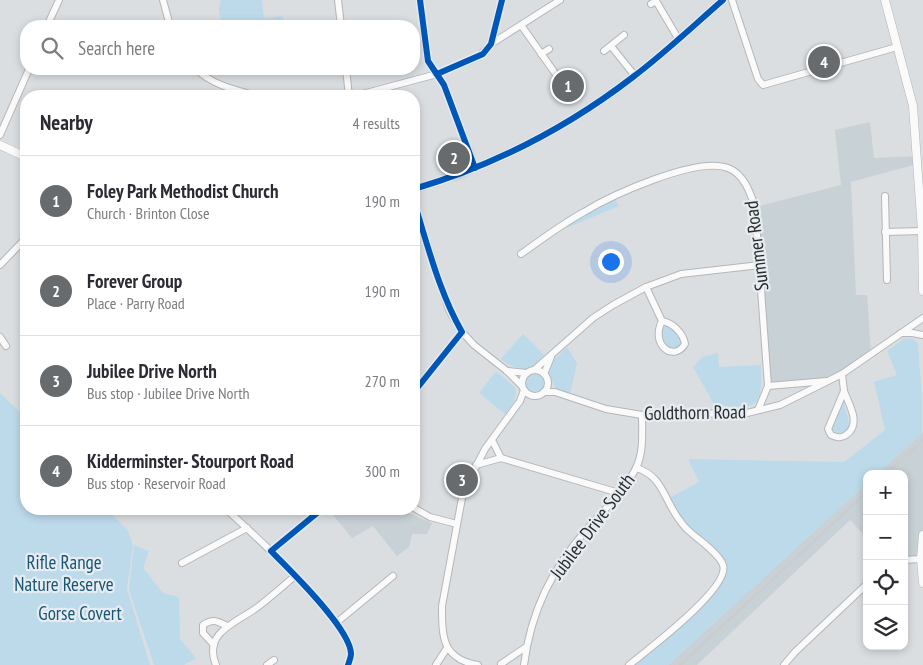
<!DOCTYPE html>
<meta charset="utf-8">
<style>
body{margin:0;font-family:"PT Sans Narrow",sans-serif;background:#f2f2f3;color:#2b2b33}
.controls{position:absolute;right:15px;bottom:15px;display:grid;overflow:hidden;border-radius:10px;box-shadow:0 2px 8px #0003}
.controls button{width:45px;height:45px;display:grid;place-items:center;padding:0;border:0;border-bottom:1px solid #e1e1e2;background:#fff;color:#2b2b33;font:25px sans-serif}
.you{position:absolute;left:610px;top:261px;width:18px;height:18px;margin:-12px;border:4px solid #fff;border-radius:50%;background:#1a73e8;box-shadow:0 0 0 8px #1a73e833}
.badge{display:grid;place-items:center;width:32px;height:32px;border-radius:50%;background:#686b6d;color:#fff;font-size:16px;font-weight:700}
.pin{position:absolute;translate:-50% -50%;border:2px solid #fff;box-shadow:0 1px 5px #0006}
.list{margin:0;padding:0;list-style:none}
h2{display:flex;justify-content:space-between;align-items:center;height:65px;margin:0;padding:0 20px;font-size:21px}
h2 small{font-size:16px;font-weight:400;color:#7c7c81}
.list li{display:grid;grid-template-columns:32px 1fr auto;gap:15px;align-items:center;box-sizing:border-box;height:90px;padding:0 20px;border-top:1px solid #e1e1e2}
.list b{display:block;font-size:19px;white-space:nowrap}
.list p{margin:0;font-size:16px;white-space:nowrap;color:#7c7c81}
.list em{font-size:16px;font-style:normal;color:#7c7c81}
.icon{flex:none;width:28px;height:28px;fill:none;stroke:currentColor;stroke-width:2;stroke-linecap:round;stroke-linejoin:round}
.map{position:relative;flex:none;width:923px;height:665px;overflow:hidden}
.search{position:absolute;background:#fff;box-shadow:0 2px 8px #0003;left:20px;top:20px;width:400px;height:55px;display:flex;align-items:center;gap:12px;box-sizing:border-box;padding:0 18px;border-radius:20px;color:#7c7c81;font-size:19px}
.panel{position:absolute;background:#fff;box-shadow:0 2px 8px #0003;left:20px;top:90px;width:400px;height:425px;border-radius:20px}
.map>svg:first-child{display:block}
.built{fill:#c8d1d6}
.green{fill:#bddaeb}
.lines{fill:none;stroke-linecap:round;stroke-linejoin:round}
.minor-casing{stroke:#b4b6b9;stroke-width:8}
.major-casing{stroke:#b4b6b9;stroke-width:9}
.minor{stroke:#fafafa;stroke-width:6}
.major{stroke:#fafafa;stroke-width:8}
.rail{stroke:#cbcccd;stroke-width:2}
.cycleway-casing{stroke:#e6ecf1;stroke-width:9}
.cycleway{stroke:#0057b8;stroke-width:6}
.labels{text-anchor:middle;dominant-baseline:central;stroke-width:4.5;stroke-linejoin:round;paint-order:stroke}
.street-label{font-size:19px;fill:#2a2d2e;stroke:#e6ecf1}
.park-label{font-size:19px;fill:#185573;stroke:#e6ecf1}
</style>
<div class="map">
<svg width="923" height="665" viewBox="0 0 923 665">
<rect width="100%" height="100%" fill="#dbdee1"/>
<g class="built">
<path d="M870 122 874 158 917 156V164L851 182 856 295H867L871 354 831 380 768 386 755 207 841 185 835 130Z"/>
<path d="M923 432V534L921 559 904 560V474H877Z"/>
<path d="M867 483V538L850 520 697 665H668Z"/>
<path d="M328 509H402L404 511 432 523 427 534H412L409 547 397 556 373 526 352 538Z"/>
</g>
<g class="green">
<path d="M221 0H262L264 18 283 16 285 26H226C219 18 217 10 221 0Z"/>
<path d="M615 198 619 206 569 227 560 228Z"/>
<path d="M662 321 680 333 682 348 665 349 660 327Z"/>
<path d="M523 334 544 355 530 369C519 368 509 367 501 359Z"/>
<path d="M910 338 915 340 918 344 922 399V433L877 474H867V483L668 665H629L694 612 721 578 723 564 686 529 667 499 699 482 688 459 844 462 885 430 874 382 897 375 887 351 903 339Z"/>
<path d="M567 347 577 363 570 394 555 388 549 373 553 361Z"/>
<path d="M718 353 719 367 761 365C763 410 757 408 715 406L693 367 702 357Z"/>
<path d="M496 371 515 387C518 398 511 406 505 414L479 393Z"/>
<path d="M538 374 544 380 545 389 533 393 527 391 523 380 528 376Z"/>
<path d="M0 393 26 418V509H107L128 531 133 545 127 589 150 665H0Z"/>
<path d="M843 399 850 427C844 432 841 435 833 431L831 427Z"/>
<path d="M134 545 149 551 143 568 163 593 179 597 180 639 196 658 184 665H154L129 590Z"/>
</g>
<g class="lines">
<defs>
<g id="minor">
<path d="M163 0 170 26"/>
<path d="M338 0 341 26"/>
<path d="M420 0 428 61 444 85 475 168"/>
<path d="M732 0 758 79 763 85 897 47"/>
<path d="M651 4 656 1 679 40"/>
<path d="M521 25 557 76"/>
<path d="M47 26 59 0"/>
<path d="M491 44 502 0"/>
<path d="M611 46 635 76"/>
<path d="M604 51 624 35"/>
<path d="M541 54 549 49"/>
<path d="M196 69C212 85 236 90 257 96"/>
<path d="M346 69 349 96"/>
<path d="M355 96 437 74 478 57 491 44 560 0"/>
<path d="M0 135 29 69"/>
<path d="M885 196 887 280"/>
<path d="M414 202 443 293 450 312 462 332 474 345 507 371 522 386"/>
<path d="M885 232 922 231"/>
<path d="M521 254C542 239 562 224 584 212 612 195 697 156 728 168 744 174 750 192 755 207L768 386 758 410"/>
<path d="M0 265 26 238"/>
<path d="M646 287 662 321C650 344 673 363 685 344 683 333 673 323 662 321"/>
<path d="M901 333H912L923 335"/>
<path d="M0 337 6 346"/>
<path d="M534 370 593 318 613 305 646 287 681 274 760 265"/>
<circle cx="535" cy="383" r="13"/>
<path d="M507 371 527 373"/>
<path d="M544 374 551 357"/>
<path d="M842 374 844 391 828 429 831 435C836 437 841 439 846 435 862 424 849 405 844 391"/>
<path d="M768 386 827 381"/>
<path d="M414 392 462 332"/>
<path d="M544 392H555L606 409 642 415 747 413 780 405 842 374 923 318"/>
<path d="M492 440 501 458"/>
<path d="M476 465 501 458 619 493"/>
<path d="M414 508 430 517 457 524"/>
<path d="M226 509C251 532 351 622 351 654 351 657 349 662 348 665"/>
<path d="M271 551 322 509"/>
<path d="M904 560 921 559"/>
<path d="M182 563 247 528"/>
<path d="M336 623 393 576"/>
<path d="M214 645 203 633V625C213 618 217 621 227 626"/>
<path d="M501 664 526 647"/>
<path d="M216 665C202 631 239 622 259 606 272 596 283 586 295 576"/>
<path d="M267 665 274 660"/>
<path d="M436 665 447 648"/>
<path d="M478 665C442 659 442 637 442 606L462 498 470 478 485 449 520 401 524 390"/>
<path d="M524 665C531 610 552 569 588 528 605 509 625 490 636 468 644 452 642 432 642 415"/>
<path d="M629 665C646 651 731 588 723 565 719 553 697 539 688 530 684 527 681 522 678 518 664 499 662 475 636 468"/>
<path d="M784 665 795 652 867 584"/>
</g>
<g id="major">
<path d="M885 0 913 106 922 231 923 291"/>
<path d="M0 145 26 157"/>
<path d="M414 189C492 166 568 127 633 77 665 53 693 26 723 0"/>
<path d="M923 535 921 559 923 583"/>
</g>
</defs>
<use href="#minor" class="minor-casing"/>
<use href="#major" class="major-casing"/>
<use href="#minor" class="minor"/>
<use href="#major" class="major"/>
<g class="rail">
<path d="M886 474 923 440"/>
<path d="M680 665 867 492"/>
</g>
<defs>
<g id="cycleway">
<path d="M420 0 428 61 444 85 475 168"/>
<path d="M437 74 483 54 491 44 502 0"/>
<path d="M414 189C492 166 568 127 633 77 665 53 693 26 723 0"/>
<path d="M414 202C428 246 439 292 462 332L414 392"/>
<path d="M322 509 271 551C289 569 351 629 351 654 351 657 349 662 348 665"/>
</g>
</defs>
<use href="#cycleway" class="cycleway-casing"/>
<use href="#cycleway" class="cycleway"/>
</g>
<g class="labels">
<g class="street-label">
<text transform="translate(756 246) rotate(-97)">Summer Road</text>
<text transform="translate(695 412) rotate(-1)">Goldthorn Road</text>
<text transform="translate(592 526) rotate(-53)">Jubilee Drive South</text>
</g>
<g class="park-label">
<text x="64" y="562">Rifle Range<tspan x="64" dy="22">Nature Reserve</tspan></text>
<text x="80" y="613">Gorse Covert</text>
</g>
</g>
</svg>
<div class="controls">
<button>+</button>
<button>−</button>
<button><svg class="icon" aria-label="locate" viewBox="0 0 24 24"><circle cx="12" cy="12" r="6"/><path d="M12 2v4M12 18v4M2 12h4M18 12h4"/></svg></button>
<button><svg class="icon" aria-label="layers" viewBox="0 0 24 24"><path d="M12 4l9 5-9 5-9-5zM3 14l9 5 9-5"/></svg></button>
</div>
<div class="you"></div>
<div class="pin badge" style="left:568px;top:86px">1</div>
<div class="pin badge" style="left:454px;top:158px">2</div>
<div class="pin badge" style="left:462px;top:480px">3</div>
<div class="pin badge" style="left:824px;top:62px">4</div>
<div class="search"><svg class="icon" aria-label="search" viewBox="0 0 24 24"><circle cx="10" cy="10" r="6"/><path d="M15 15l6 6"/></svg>Search here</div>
<section class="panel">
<h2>Nearby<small>4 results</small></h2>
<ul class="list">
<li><span class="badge">1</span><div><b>Foley Park Methodist Church</b><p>Church · Brinton Close</p></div><em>190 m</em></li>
<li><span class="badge">2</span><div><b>Forever Group</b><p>Place · Parry Road</p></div><em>190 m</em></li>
<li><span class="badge">3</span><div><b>Jubilee Drive North</b><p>Bus stop · Jubilee Drive North</p></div><em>270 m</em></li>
<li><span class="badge">4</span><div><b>Kidderminster- Stourport Road</b><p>Bus stop · Reservoir Road</p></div><em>300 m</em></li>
</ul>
</section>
</div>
